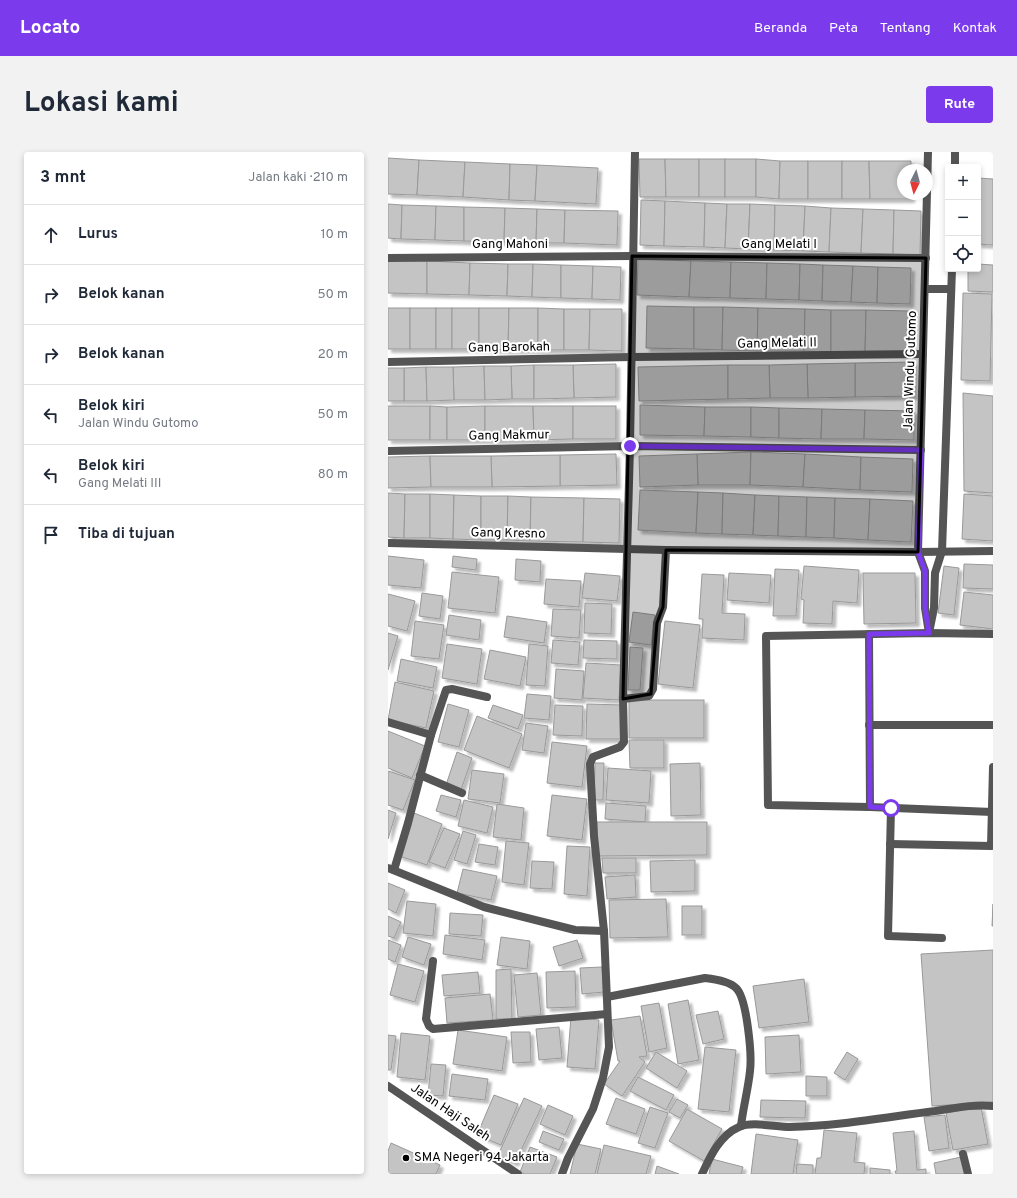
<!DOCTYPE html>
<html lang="id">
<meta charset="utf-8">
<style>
body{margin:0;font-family:Overpass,sans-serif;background:#f2f2f3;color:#1f2937}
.controls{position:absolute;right:12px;top:12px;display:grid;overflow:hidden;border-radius:4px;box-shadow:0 2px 6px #0003}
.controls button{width:36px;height:36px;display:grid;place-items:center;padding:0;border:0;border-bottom:1px solid #e0e1e3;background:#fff;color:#1f2937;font:20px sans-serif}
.compass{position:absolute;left:509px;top:12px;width:36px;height:36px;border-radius:50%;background:#fff;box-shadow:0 2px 6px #0003;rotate:186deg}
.stop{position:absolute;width:12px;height:12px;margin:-9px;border:3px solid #7c3aed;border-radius:50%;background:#fff}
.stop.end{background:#7c3aed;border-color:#fff;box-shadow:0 1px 4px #0008}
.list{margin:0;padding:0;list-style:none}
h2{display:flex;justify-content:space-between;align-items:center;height:52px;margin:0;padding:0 16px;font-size:17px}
h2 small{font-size:13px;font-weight:400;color:#747a83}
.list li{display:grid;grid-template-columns:26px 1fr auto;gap:12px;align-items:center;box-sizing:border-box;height:60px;padding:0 16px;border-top:1px solid #e0e1e3}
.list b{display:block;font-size:15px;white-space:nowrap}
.list p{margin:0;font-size:13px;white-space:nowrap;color:#747a83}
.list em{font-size:13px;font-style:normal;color:#747a83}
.icon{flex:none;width:22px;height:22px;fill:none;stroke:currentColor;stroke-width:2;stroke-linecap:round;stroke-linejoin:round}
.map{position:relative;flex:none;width:605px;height:1022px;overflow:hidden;border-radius:4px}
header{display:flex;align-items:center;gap:24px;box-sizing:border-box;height:56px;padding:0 20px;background:#7c3aed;color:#fff}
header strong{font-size:19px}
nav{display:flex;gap:22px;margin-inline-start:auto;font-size:14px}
.intro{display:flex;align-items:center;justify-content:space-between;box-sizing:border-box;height:96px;padding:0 24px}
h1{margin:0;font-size:28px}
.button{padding:10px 18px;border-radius:4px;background:#7c3aed;color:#fff;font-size:14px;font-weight:700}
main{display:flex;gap:24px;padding:0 24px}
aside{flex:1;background:#fff;border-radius:4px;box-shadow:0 2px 6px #0003}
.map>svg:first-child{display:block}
.building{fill:#c4c4c4;stroke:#999;filter:url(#shadow)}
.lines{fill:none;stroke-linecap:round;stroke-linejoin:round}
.street{stroke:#555;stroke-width:8}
.route{stroke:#7c3aed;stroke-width:5}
.marked{fill:#000;fill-opacity:0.2;stroke:#000;stroke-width:3;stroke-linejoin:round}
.poi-dot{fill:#000;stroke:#fff;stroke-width:1.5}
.labels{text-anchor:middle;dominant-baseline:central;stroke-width:4;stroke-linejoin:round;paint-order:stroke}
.street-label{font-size:13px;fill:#000;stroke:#fff}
.poi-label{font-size:13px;fill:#000;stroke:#fff;text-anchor:start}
</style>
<header>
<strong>Locato</strong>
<nav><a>Beranda</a><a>Peta</a><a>Tentang</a><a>Kontak</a></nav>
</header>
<div class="intro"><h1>Lokasi kami</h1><a class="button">Rute</a></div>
<main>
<aside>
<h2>3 mnt<small>Jalan kaki · 210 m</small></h2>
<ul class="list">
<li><svg class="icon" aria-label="ahead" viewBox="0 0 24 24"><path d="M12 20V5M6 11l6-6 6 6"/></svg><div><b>Lurus</b></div><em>10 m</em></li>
<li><svg class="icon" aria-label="right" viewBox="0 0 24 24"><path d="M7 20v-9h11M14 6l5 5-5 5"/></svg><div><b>Belok kanan</b></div><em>50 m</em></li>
<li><svg class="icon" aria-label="right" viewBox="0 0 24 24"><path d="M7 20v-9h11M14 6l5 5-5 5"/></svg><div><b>Belok kanan</b></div><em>20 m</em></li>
<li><svg class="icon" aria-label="left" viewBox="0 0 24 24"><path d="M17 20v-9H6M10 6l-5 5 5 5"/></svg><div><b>Belok kiri</b><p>Jalan Windu Gutomo</p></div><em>50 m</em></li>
<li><svg class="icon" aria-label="left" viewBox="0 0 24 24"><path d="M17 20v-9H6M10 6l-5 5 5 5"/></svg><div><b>Belok kiri</b><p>Gang Melati III</p></div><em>80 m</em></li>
<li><svg class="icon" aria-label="arrive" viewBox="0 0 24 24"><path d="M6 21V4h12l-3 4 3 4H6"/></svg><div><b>Tiba di tujuan</b></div></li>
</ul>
</aside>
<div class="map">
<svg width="605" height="1022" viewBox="0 0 605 1022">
<defs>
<filter id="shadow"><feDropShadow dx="3.5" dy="3.5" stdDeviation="1" flood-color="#0004"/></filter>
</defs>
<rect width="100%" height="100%" fill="#fff"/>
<g class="building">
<path d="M0 6 31 8 29 43 0 42Z"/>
<path d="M251 7H277L278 45H252Z"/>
<path d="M277 7H311V45H278Z"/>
<rect x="311" y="7" width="26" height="38"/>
<rect x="337" y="7" width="31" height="38"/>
<path d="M368 7 392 9 391 47 368 45Z"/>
<path d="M31 8 77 10 75 45 29 43Z"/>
<path d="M392 9H420V47H391Z"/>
<rect x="420" y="9" width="34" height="38"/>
<path d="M454 9H481L482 47H454Z"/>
<path d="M481 9H523V18H515V42H523V47H482Z"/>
<path d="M77 10 122 12 121 48 75 45Z"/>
<path d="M122 12 149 13 147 49 121 48Z"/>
<path d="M149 13 210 16 208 52 147 49Z"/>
<path d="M590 26 605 27V93L590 92Z"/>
<path d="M253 48 277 49 276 94 252 93Z"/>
<path d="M277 49 317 51 316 95 276 94Z"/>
<path d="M317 51 339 52 337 96 316 95Z"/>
<path d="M0 52 14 53 13 87 0 86Z"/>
<path d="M339 52H362L360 97 337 96Z"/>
<path d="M362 52 387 53 386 98 360 97Z"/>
<path d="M14 53 48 54 47 88 13 87Z"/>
<path d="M387 53 417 54 415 99 386 98Z"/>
<path d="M48 54 76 55V89L47 88Z"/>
<path d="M417 54 443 56 441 100 415 99Z"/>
<path d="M76 55 117 56 116 90 76 89Z"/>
<path d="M117 56 149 57 148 91 116 90Z"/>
<path d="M443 56 475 57 473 101 441 100Z"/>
<path d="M149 57 177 58 176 91H148Z"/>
<path d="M475 57 506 58 505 102 473 101Z"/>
<path d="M177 58 230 59 229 93 176 91Z"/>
<path d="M506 58 533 59 532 103 505 102Z"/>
<path d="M250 107 303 109 301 145 249 143Z"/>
<path d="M0 108 39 109V142L0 141Z"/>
<path d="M39 109 82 111 81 143 39 142Z"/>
<path d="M303 109 343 110 342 146 301 145Z"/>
<path d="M343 110 379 111 378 147 342 146Z"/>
<path d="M82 111 120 112 119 144 81 143Z"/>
<path d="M379 111 412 112 411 148 378 147Z"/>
<path d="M120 112H145L144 145 119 144Z"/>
<path d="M145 112 173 113V146L144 145Z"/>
<path d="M412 112 435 113 434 149 411 148Z"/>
<path d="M590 112 605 113V140L580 139V117H590Z"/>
<path d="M173 113 205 114 204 147 173 146Z"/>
<path d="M435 113 465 114 463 150 434 149Z"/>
<path d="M205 114 233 115 232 148 204 147Z"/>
<path d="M465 114 490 115 489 151 463 150Z"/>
<path d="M490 115 523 116 522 152 489 151Z"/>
<path d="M575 141 604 142 602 229 573 228Z"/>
<path d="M259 154 306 155V197L258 196Z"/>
<path d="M306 155H335L334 198 306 197Z"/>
<path d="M335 155 370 156 369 199 334 198Z"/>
<rect x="0" y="156" width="22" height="41"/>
<rect x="22" y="156" width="26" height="41"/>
<rect x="48" y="156" width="16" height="41"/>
<rect x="64" y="156" width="27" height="41"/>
<path d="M91 156H121L120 198 91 197Z"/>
<path d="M121 156H150V198H120Z"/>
<path d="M150 156 176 157V198H150Z"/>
<path d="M370 156 417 157 416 199H369Z"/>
<path d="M176 157H202L201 198H176Z"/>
<path d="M202 157H234V199L201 198Z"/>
<path d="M417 157 443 158V200L416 199Z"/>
<path d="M443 158H478L477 201 443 200Z"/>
<path d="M478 158 522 159 521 202 477 201Z"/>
<path d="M525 210 526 244 467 245V211Z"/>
<path d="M467 211V245L420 246 419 212Z"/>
<path d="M228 212V245L186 246 185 213Z"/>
<path d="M419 212 420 246H382L381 213Z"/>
<path d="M146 213V247H124L123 214Z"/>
<path d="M146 213H185L186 246 146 247Z"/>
<path d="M340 213V247L251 249 250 215Z"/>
<path d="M340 213H381L382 246 340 247Z"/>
<path d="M96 214 97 248H66L65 215Z"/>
<path d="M96 214H123L124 247 97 248Z"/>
<path d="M38 215 39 249H16V216Z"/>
<path d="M38 215H65L66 248 39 249Z"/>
<rect x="0" y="216" width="16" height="33"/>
<path d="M575 241 605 244V341L576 339Z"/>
<path d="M252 253 317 255 316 284 252 283Z"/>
<rect x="0" y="254" width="42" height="34"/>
<path d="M42 254 59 255V288H42Z"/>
<path d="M97 254V288H59V255Z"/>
<path d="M97 254H145L146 288H97Z"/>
<path d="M145 254H185V287L146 288Z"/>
<rect x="185" y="254" width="43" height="33"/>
<path d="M317 255H363V285L316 284Z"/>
<path d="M363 255 391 256V286L363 285Z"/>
<path d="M391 256 434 257 433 287 391 286Z"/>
<path d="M434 257 477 258 476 287H433Z"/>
<path d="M477 258 526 259V288L476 287Z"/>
<path d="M363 300 362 333H310L309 302Z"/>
<path d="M363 300 417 302 415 335 362 333Z"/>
<path d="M228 302 229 333 172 334V303Z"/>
<path d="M309 302 310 333 252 335 251 304Z"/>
<path d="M417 302 473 305 472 338 415 335Z"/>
<path d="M172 303V334L104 335 103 304Z"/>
<path d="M42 304 43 335 0 336V305Z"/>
<path d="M42 304H103L104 335H43Z"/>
<path d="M473 305 525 307 524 340 472 338Z"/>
<path d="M252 338 310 340 308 381 250 378Z"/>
<path d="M310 340 335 341 334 382 308 381Z"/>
<path d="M0 341 17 342 16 386 0 385Z"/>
<path d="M335 341 367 343 365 383 334 382Z"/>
<path d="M17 342H42V386H16Z"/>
<path d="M42 342 66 343 65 387 42 386Z"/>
<path d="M576 342 605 344V389L574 387Z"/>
<path d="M66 343 93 344V388L65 387Z"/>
<path d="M367 343 391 344 390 384 365 383Z"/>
<path d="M93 344H120L119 388H93Z"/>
<path d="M120 344 143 345 142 389 119 388Z"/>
<path d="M391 344 419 345 418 385 390 384Z"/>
<path d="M143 345 196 346 195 390 142 389Z"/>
<path d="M419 345 447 346 446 386 418 385Z"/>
<path d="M196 346 232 347 231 391 195 390Z"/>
<path d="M447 346 482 347 480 388 446 386Z"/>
<path d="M482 347 525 349 523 390 480 388Z"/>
<path d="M0 404 36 408 33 436 0 433Z"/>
<path d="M65 404 89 407 88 418 64 415Z"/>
<path d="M128 407 153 409 152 430 127 428Z"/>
<path d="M576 412 605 413V437L575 436Z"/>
<path d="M416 414 471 418 469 451 445 449 444 472 415 471 416 448 413 447Z"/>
<path d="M556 414 571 416 566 463 550 461Z"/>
<path d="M387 417 411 418 408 464H385Z"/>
<path d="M64 420 111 425 107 461 60 456Z"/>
<path d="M197 421 232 424 229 449 194 446Z"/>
<path d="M341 421 383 423 381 451 339 448Z"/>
<path d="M475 421H527L528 471 476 472Z"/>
<path d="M314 422 336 423 334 461 357 462 356 488 314 486 315 467H311Z"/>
<path d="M158 427 193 429 191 455 156 452Z"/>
<path d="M576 440 605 443V477L572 473Z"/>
<path d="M34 441 55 444 52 467 31 464Z"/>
<path d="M0 442 27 449 19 479 0 474Z"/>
<path d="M197 451 224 452 223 482 196 481Z"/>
<path d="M165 457 193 458 191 486 163 484Z"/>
<path d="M245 460 267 463 263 493 241 490Z"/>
<path d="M61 463 93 468 91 488 58 483Z"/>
<path d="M119 464 159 470 156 491 116 485Z"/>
<path d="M27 469 56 473 51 507 23 504Z"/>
<path d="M277 469 312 473 305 536 270 532Z"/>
<path d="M0 481 10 484 0 518Z"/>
<path d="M165 488 192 490 190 513 163 511Z"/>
<path d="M196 488 229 489V507L195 506Z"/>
<path d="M59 492 94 497 89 532 54 526Z"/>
<path d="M141 492 160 494 157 534 138 533Z"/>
<path d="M242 495 255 496 252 538H240Z"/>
<path d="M102 498 138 505 132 534 96 527Z"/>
<path d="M13 507 49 515 45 536 9 529Z"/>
<path d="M198 511 233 513 231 548 195 546Z"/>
<path d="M168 517 196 519 194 548 166 546Z"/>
<path d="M7 530 46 539 38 576 0 568Z"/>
<path d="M139 542 163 544 161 568 136 566Z"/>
<rect x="241" y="548" width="75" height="38"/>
<path d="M60 552 81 558 71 595 50 590Z"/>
<path d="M199 552 234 553 233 587H198Z"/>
<path d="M105 553 135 563 130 577 100 566Z"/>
<path d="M167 553 195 554 194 584 165 583Z"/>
<path d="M89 564 134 582 121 616 76 598Z"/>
<path d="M138 571 160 574 156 601 134 598Z"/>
<path d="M0 579 37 594 24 626 0 616Z"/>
<path d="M241 588H276V616H242Z"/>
<path d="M164 590 199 594 194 635 159 631Z"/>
<path d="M69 600 84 606 73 638 58 633Z"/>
<path d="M207 611H216L215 648H206Z"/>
<path d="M312 611 313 663 283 664 282 612Z"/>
<path d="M220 616 263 619 261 651 218 648Z"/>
<path d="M84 618 116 622 112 651 80 647Z"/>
<path d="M0 619 27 628 15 658 0 653Z"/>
<path d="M53 643 73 648 68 665 48 659Z"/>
<path d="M164 643 199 647 194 688 159 684Z"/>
<path d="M76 648 105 655 99 681 70 674Z"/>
<path d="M218 651 258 654 257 670 217 667Z"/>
<path d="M109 652 136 656 133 688 105 685Z"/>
<path d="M0 658 8 661 0 687Z"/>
<path d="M26 661 54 672 39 713 11 704Z"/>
<path d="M209 670H319V703L209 704Z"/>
<path d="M56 676 72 682 57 716 41 710Z"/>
<path d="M75 679 88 683 79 712 66 708Z"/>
<path d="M118 689 141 691 136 733 114 730Z"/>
<path d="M91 692 110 695 107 713 87 710Z"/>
<path d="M179 694 202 695 199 744 176 742Z"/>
<path d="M214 706H248V721H215Z"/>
<path d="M307 708V739L263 740 262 709Z"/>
<path d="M144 709 166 710 164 737 142 736Z"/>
<path d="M75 717 109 724 103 748 69 741Z"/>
<path d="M247 723 248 745 219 747 217 725Z"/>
<path d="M0 731 17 738 8 761 0 757Z"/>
<path d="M278 747 280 785 222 786 221 748Z"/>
<path d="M19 749 48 752 45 784 15 781Z"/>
<path d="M605 752V774H604Z"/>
<rect x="294" y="754" width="20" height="29"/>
<path d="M62 761 95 763 93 784 61 782Z"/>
<path d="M0 764 13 770 6 786 0 784Z"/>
<path d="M57 783 97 788 94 808 55 802Z"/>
<path d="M20 785 43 792 36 813 14 805Z"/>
<path d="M113 785 142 789 139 817 109 813Z"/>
<path d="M0 788 13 793 7 810 0 807Z"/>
<path d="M189 788 195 806 171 814 165 795Z"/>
<path d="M605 798V950L544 954 533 802Z"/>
<path d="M10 812 36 819 27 850 2 843Z"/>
<path d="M214 815 216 840 194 842 192 816Z"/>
<path d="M123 817 124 867H108V818Z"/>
<path d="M187 819 188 855 159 856 158 820Z"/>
<path d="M90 820 92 841 56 844 54 823Z"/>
<path d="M149 821 153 863 130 865 126 823Z"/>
<path d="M416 827 421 870 371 876 365 834Z"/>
<path d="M102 842 105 868 59 871 57 846Z"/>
<path d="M300 848 311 908 290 912 280 852Z"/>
<path d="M271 851 279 896 261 900 253 854Z"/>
<path d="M330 859 336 887 315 892 308 863Z"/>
<path d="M252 864 259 904 251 905 257 910 234 944 216 932 232 909H230L223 868Z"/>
<path d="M183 865 211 868 207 917 179 915Z"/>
<path d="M171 875 174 906 151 908 148 877Z"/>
<path d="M70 878 119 885 114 919 65 912Z"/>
<path d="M123 880H142L143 910 125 911Z"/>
<path d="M13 881 42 884 37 928 9 925Z"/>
<path d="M0 883 8 884 3 918H0Z"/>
<path d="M411 883 413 920 378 922 377 885Z"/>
<path d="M317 895 348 898 341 960 310 957Z"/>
<path d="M268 900 299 919 289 936 258 916Z"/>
<path d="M459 900 470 907 457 928 446 921Z"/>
<path d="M43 912 58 913 55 944 40 943Z"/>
<path d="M64 922 100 927 97 948 61 944Z"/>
<path d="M418 924 439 925V944H418Z"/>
<path d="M250 925 286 943 278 958 242 939Z"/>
<path d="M106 943 130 952 113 993 89 983Z"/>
<path d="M136 946 154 954 127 1011 110 1003Z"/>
<path d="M228 946 257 957 248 982 218 972Z"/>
<path d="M289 947 300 953 292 966 281 960Z"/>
<path d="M373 948 418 949 417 966 372 965Z"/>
<path d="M160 953 185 964 177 983 152 972Z"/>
<path d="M262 955 280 961 267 996 250 991Z"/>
<path d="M593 955 600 992 565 998 558 961Z"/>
<path d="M299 957 334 977 316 1009 281 989Z"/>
<path d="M557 963 561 996 541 999 536 965Z"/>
<path d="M436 978 469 981 466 1010 477 1011 476 1022H427L429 1006H433Z"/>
<path d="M155 979 176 987 171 998 151 990Z"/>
<path d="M526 979 529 1018 538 1017V1022H508L507 1019H509L505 981Z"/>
<path d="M368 982 410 988 405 1022H363Z"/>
<path d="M3 991 52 1013 48 1022H0V999Z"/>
<path d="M189 992 213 997 207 1022H182Z"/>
<path d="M216 993 263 1004 258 1022H209Z"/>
<path d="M142 995 169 1005 162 1022H137L132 1020Z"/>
<path d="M573 1005 577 1022H548L546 1011Z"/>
<path d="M324 1007 355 1015 353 1022H321Z"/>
<path d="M409 1012 425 1013V1022H408Z"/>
<path d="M269 1014 291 1022H267Z"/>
<path d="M482 1016 502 1018V1022H482Z"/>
</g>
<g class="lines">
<g class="street">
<path d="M540 0 530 400 537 419V456L541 481"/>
<path d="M567 15V0"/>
<path d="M0 106 244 104 538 106"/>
<path d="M538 137H563"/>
<path d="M0 210 243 205 535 202"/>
<path d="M0 299 242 294 533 298"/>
<path d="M0 391 278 398 530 400 605 399"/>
<path d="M542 476 546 456 547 421 554 399 564 117"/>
<path d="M481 482 482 655"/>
<path d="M235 547 261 544 265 537 269 471 275 455 278 398"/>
<path d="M0 570 43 583 20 671 6 718"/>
<path d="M481 573H605"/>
<path d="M43 583 58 538 64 537 99 545"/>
<path d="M32 623 74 641"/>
<path d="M503 656 500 784 554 786"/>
<path d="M604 660 482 655 380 653 378 484 541 481 605 482"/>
<path d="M502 692 603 694 605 615"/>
<path d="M0 716 96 755 187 778 216 779"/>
<path d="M45 809 38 867 41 874 45 877 219 862"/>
<path d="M219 845 317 826C326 827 341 829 348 836 359 846 364 903 362 919 360 938 355 956 353 974"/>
<path d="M0 934 130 1022"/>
<path d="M575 1002 580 1022"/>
<path d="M174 1022 180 1006 205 957 215 926 221 895 216 779 206 684 202 612 205 605 232 595 236 590 235 547 242 294 247 0"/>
<path d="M314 1022C322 1005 332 983 351 975 364 969 387 975 402 975 451 974 499 965 547 959 567 956 586 952 605 954"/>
</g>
</g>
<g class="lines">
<path class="route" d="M242 294 533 298 530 400 537 419V456L541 481 481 482 482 655 503 656"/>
</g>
<path class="marked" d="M244 104 538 106 530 400 278 398 275 455 269 471 263 542 235 547Z"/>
<circle class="poi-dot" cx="18" cy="1006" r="4"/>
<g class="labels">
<g class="street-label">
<text x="122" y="93">Gang Mahoni</text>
<text x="391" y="93">Gang Melati I</text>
<text transform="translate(389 192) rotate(-1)">Gang Melati II</text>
<text transform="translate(121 196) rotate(-1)">Gang Barokah</text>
<text transform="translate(523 219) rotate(-88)">Jalan Windu Gutomo</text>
<text transform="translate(121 284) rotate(-1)">Gang Makmur</text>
<text transform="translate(120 382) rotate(1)">Gang Kresno</text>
<text transform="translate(62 961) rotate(34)">Jalan Haji Saleh</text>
</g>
<g class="poi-label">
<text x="26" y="1006">SMA Negeri 94 Jakarta</text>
</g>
</g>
</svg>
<div class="controls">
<button>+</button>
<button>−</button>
<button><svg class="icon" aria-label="locate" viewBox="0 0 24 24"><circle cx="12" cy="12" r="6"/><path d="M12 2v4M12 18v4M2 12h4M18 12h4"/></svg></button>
</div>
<svg class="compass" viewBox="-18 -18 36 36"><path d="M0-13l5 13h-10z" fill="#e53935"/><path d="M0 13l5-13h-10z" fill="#747a83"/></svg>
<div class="stop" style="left:503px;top:656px"></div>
<div class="stop end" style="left:242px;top:294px"></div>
</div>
</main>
